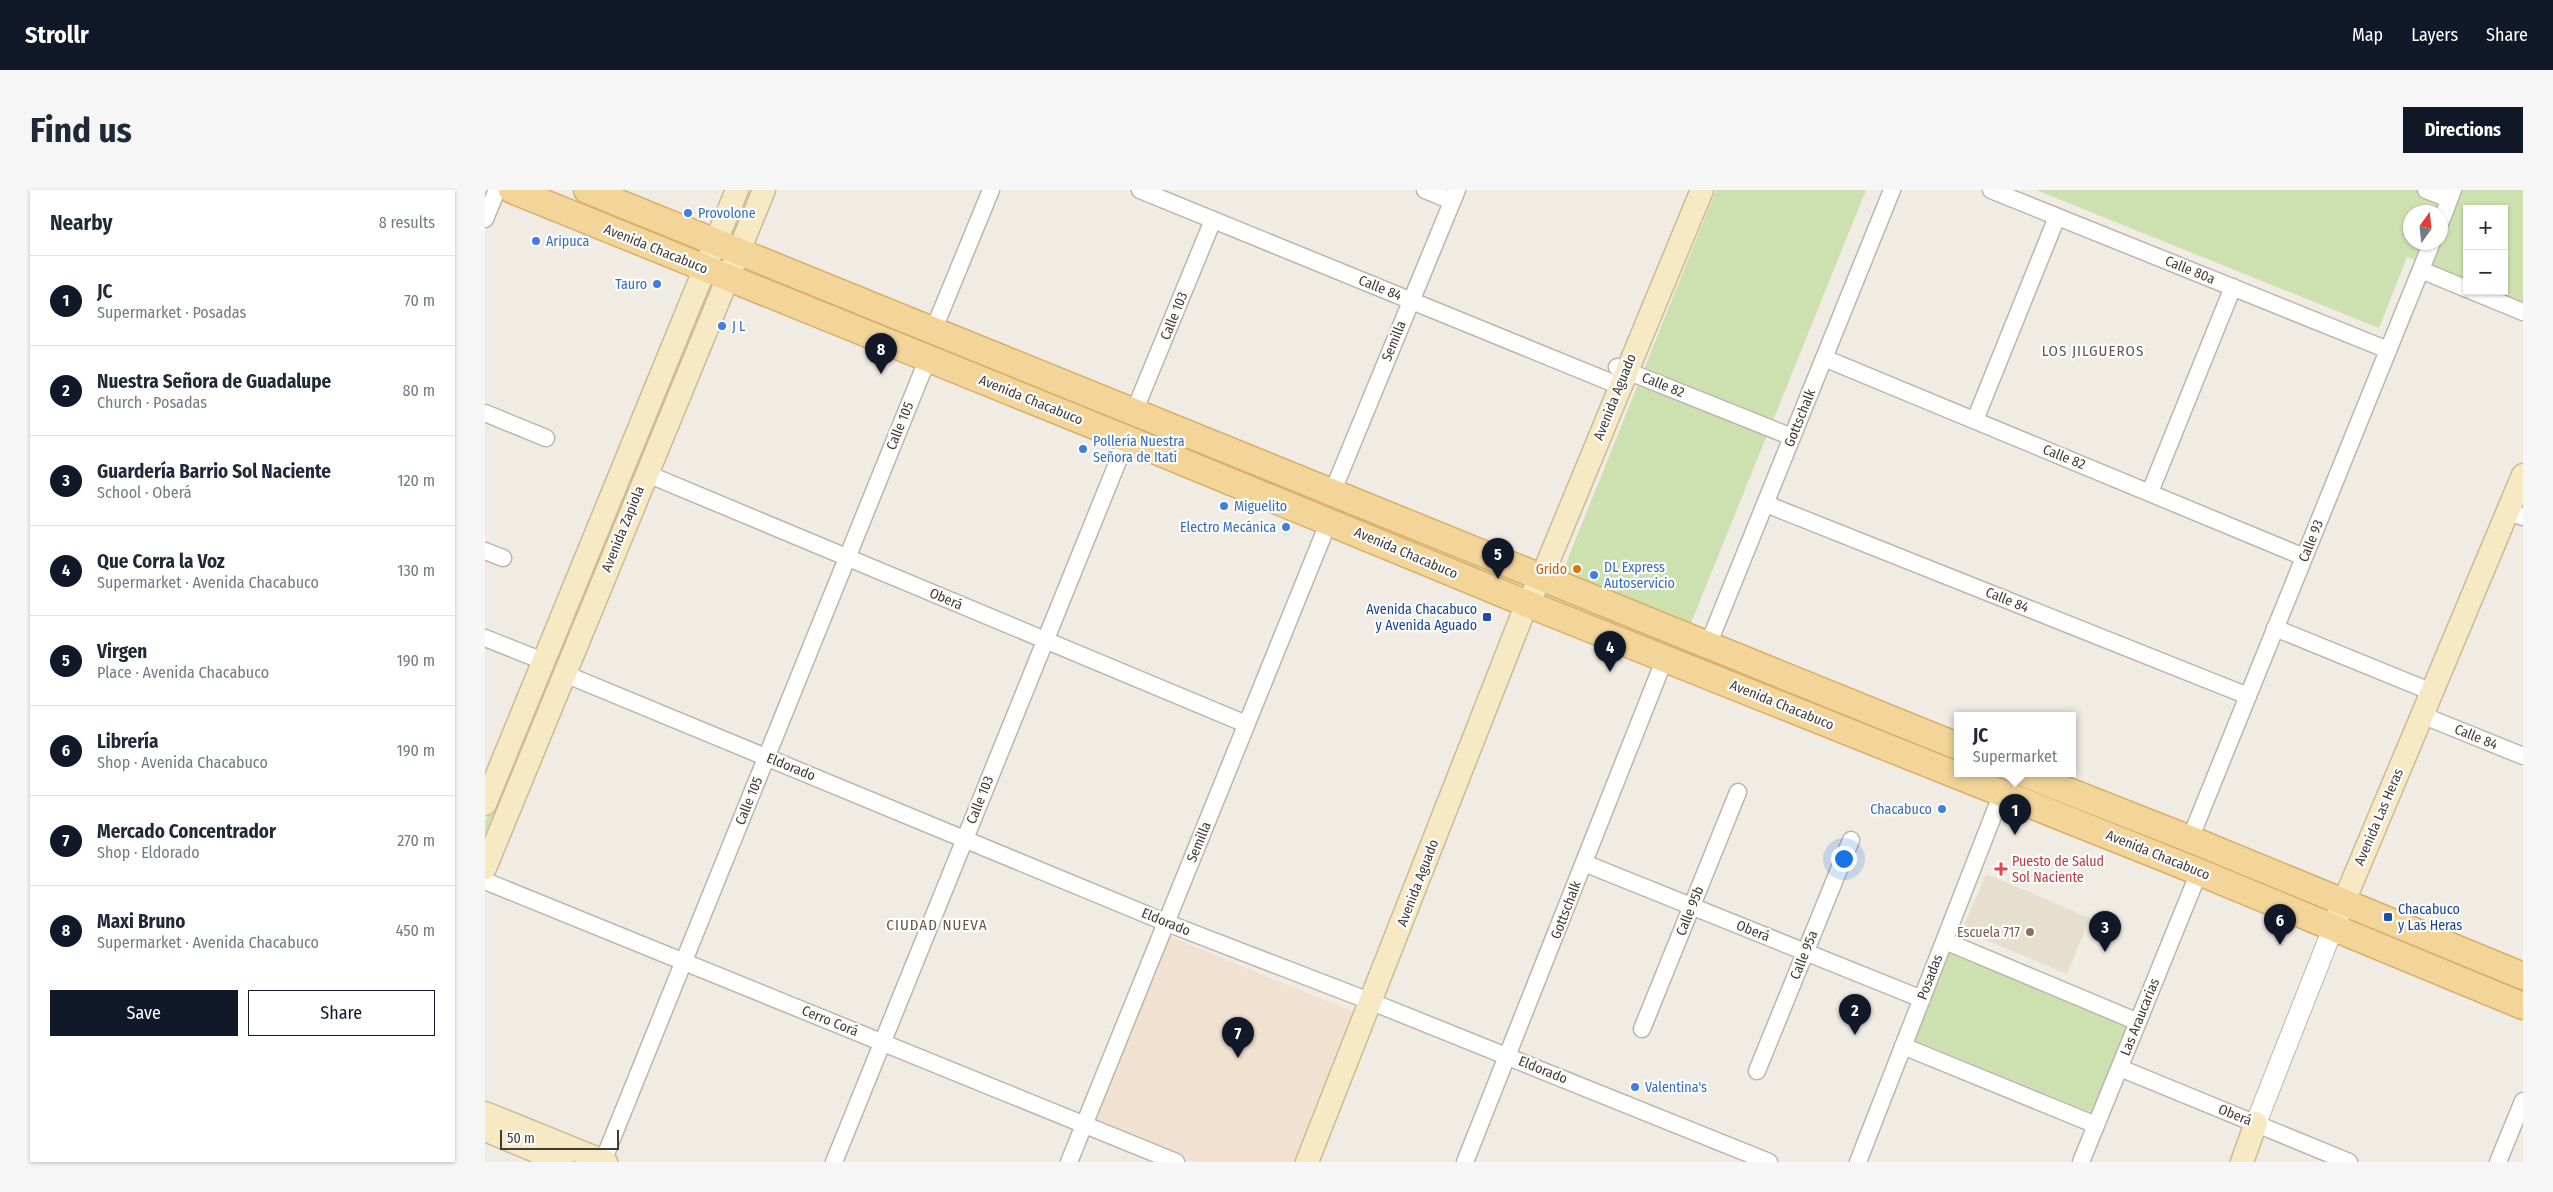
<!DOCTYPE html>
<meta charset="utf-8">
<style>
body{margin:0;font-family:"Fira Sans Condensed",sans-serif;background:#f6f6f7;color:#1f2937}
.controls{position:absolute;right:15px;top:15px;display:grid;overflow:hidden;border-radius:0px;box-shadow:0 1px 4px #0004}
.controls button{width:45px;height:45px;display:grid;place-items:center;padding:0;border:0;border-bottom:1px solid #e0e1e3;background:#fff;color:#1f2937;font:25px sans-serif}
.compass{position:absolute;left:1918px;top:15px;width:45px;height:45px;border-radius:50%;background:#fff;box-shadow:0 1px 4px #0004;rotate:15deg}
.scale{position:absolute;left:15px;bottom:12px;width:119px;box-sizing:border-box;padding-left:5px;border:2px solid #413b34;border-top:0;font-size:14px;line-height:18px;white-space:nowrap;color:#413b34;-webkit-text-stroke:4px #fff;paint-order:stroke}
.you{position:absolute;left:1358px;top:668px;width:18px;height:18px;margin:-12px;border:4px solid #fff;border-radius:50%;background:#1a73e8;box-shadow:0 0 0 8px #1a73e833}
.badge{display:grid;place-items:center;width:32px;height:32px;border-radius:50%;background:#111827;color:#fff;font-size:16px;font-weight:700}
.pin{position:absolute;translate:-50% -41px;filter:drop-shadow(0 1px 2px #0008)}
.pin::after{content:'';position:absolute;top:26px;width:18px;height:15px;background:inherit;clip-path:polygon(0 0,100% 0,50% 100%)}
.popup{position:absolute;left:1469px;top:522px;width:122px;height:65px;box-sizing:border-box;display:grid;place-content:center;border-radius:0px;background:#fff;filter:drop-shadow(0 1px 4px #0005);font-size:16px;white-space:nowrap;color:#747a83}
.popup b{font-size:19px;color:#1f2937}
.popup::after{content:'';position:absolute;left:50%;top:100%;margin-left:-10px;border:10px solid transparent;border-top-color:#fff}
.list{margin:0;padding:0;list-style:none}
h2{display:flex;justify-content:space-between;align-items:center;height:65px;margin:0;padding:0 20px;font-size:21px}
h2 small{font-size:16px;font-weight:400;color:#747a83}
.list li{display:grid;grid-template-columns:32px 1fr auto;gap:15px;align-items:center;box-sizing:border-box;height:90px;padding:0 20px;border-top:1px solid #e0e1e3}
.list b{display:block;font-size:19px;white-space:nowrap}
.list p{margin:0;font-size:16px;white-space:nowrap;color:#747a83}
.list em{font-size:16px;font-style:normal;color:#747a83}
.actions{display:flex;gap:10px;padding:15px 20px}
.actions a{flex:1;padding:11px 0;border:1px solid #111827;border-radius:0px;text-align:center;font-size:18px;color:#111827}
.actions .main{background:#111827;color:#fff}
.map{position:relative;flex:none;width:2038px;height:972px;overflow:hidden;border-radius:0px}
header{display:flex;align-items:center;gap:30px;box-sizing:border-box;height:70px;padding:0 25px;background:#111827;color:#fff}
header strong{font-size:24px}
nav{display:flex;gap:28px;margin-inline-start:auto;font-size:18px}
.intro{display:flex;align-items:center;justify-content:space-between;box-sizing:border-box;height:120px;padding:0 30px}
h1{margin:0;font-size:35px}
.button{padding:12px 22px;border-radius:0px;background:#111827;color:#fff;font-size:18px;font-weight:700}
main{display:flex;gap:30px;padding:0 30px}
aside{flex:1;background:#fff;border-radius:0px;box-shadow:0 1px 4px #0004}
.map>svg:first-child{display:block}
.commercial{fill:#f0e1d0}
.education{fill:#e7dfce}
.green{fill:#cde0b0;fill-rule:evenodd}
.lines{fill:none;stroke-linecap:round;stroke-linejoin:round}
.minor-casing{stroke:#bdb5aa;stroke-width:19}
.tertiary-casing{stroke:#bdb5aa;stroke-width:22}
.secondary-casing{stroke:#cbbb97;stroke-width:25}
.primary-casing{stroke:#d6b06b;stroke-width:29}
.minor{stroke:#fff;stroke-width:16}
.tertiary{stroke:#fff;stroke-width:20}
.secondary{stroke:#f8e9c5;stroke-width:22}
.primary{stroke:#f3d599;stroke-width:26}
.shop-dot{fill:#3f7fe0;stroke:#fff;stroke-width:2}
.food-dot{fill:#e8710a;stroke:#fff;stroke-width:2}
.transit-dot{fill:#1a4fb4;stroke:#fff;stroke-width:2}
.health-dot{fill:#e0444e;stroke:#fff;stroke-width:2}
.education-dot{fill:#8d6e63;stroke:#fff;stroke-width:2}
.labels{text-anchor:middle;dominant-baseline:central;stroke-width:4.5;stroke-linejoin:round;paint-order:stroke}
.shop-label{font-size:14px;fill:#366cbe;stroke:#fff;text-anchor:start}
.street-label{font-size:14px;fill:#413b34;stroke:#fff}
.food-label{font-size:14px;fill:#c56008;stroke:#fff;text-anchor:end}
.transit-label{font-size:14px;fill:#164399;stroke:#fff;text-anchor:end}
.health-label{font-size:14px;fill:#be3a42;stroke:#fff;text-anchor:start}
.education-label{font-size:14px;fill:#785e54;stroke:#fff;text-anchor:end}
.neighbourhood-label{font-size:15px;letter-spacing:1px;fill:#62584d;stroke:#fff}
</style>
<header>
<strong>Strollr</strong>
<nav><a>Map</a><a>Layers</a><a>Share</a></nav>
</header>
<div class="intro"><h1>Find us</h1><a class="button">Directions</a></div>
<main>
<aside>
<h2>Nearby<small>8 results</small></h2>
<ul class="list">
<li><span class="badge">1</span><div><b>JC</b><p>Supermarket · Posadas</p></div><em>70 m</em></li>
<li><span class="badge">2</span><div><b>Nuestra Señora de Guadalupe</b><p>Church · Posadas</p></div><em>80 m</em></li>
<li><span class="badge">3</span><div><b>Guardería Barrio Sol Naciente</b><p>School · Oberá</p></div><em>120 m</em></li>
<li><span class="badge">4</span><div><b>Que Corra la Voz</b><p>Supermarket · Avenida Chacabuco</p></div><em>130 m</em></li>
<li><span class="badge">5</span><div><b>Virgen</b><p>Place · Avenida Chacabuco</p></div><em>190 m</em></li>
<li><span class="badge">6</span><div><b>Librería</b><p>Shop · Avenida Chacabuco</p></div><em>190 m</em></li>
<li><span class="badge">7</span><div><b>Mercado Concentrador</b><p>Shop · Eldorado</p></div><em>270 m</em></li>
<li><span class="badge">8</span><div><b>Maxi Bruno</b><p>Supermarket · Avenida Chacabuco</p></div><em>450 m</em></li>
</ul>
<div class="actions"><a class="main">Save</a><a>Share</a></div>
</aside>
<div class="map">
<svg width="2038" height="972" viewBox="0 0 2038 972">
<rect width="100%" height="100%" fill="#f0ebe3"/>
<path class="commercial" d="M685 747 872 823 811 972H711L610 931Z"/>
<path class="education" d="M1501 684 1605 728 1582 784 1477 740Z"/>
<g class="green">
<path d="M1231 0H1381L1204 438 1076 386Z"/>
<path d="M1551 0H2038V113L2009 101H2019V19H1982V90L1922 67 1894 138ZM1926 22H1956V52H1926Z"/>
<path d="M216 111 222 115 0 661V633Z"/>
<path d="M1459 761 1644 835 1608 923 1424 848Z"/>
</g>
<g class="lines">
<defs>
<g id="minor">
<path d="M655 0 1135 196"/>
<path d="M940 0 967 11"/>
<path d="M1506 0 1903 160"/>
<path d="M1941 0 1964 9"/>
<path d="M0 29 12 0"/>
<path d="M1956 31 1968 0"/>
<path d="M1936 80 1982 99"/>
<path d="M1987 101 2038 122"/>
<path d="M448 141 506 0"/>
<path d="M1339 168 1819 367"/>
<path d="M1132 177 1307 247"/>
<path d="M649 222 728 30"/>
<path d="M0 223 61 248"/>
<path d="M1490 230 1572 27"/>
<path d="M160 283 761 534"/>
<path d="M1665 302 1748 97"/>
<path d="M847 303 972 0"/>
<path d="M1281 314 1763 506"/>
<path d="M2032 325 2038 327"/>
<path d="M0 361 18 368"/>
<path d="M1790 438 1947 502"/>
<path d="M0 448 58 471"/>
<path d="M1223 455 1407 0"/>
<path d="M80 484 682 733 887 812 1284 972"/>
<path d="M1944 528 2038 566"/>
<path d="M1705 649 1947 52"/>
<path d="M1099 673 1437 809"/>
<path d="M0 691 691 972"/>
<path d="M1460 751 1653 832"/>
<path d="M1157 839 1253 602"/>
<path d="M1418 856 1611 935"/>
<path d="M1635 878 1864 972"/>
<path d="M1272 881 1366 650"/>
<path d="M118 971 443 168"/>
<path d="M349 972 642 249"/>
<path d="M584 972 844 331"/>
<path d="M980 972 1180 468"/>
<path d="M1373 972 1517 603"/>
<path d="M1596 972 1714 682"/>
<path d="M2013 972 2038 911"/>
</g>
<path id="tertiary" d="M1771 933 1852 728"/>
<g id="secondary">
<path d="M0 614 252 0"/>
<path d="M0 678 279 0"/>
<path d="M1852 728 2038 285"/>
<path d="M0 923 121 972"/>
<path d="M0 940 77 972"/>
<path d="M822 972 1042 413 1056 389 1217 0"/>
<path d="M1757 972 1771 933"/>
</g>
<g id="primary">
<path d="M27 0 642 249 1033 410 1714 682 2038 816"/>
<path d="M102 0 1472 556"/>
<path d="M1540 584 1705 649 2038 786"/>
</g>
</defs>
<use href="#minor" class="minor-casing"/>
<use href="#tertiary" class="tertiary-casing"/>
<use href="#secondary" class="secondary-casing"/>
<use href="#primary" class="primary-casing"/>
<use href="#minor" class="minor"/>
<use href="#tertiary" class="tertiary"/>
<use href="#secondary" class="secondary"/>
<use href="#primary" class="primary"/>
</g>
<g class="shop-dot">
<circle cx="203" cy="23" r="5"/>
<circle cx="51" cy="51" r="5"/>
<circle cx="172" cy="94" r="5"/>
<circle cx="237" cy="136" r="5"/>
<circle cx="598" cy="259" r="5"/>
<circle cx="739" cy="316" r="5"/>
<circle cx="801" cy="337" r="5"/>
<circle cx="1109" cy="385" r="5"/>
<circle cx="1457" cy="619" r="5"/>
<circle cx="1150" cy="897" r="5"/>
</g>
<circle class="food-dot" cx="1092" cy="379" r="5"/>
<g class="transit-dot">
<rect x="997" y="422" width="10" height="10" rx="2.5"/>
<rect x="1898" y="722" width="10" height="10" rx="2.5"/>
</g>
<path class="health-dot" d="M1513.5 671.5h5v5h5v5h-5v5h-5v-5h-5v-5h5z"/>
<circle class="education-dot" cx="1545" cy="742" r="5"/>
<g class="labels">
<g class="shop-label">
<text x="213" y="23">Provolone</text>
<text x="61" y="51">Aripuca</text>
<text x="162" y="94" text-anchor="end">Tauro</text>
<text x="247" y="136">J L</text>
<text x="608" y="251">Pollería Nuestra<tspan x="608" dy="16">Señora de Itatí</tspan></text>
<text x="749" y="316">Miguelito</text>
<text x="791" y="337" text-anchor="end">Electro Mecánica</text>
<text x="1119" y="377">DL Express<tspan x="1119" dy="16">Autoservicio</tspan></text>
<text x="1447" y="619" text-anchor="end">Chacabuco</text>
<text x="1160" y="897">Valentina's</text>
</g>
<g class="street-label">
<text transform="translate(171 59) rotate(22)">Avenida Chacabuco</text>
<text transform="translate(1705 80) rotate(22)">Calle 80a</text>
<text transform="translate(895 98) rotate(22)">Calle 84</text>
<text transform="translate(689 126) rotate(-68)">Calle 103</text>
<text transform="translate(909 151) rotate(-68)">Semilla</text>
<text transform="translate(1178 195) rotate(22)">Calle 82</text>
<text transform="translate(1130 207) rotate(-68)">Avenida Aguado</text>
<text transform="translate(546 210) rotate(22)">Avenida Chacabuco</text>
<text transform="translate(1315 228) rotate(-68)">Gottschalk</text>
<text transform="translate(415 236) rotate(-68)">Calle 105</text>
<text transform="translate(1579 267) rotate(22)">Calle 82</text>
<text transform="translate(138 339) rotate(-68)">Avenida Zapiola</text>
<text transform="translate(1826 351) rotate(-68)">Calle 93</text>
<text transform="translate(921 363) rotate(23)">Avenida Chacabuco</text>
<text transform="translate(461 409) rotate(23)">Oberá</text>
<text transform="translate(1522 410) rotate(22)">Calle 84</text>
<text transform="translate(1297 515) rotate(22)">Avenida Chacabuco</text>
<text transform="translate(1991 547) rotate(22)">Calle 84</text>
<text transform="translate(306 577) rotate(22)">Eldorado</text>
<text transform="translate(495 610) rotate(-68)">Calle 103</text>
<text transform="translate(264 611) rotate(-68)">Calle 105</text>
<text transform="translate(1894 627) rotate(-67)">Avenida Las Heras</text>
<text transform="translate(714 652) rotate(-68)">Semilla</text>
<text transform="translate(1673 665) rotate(22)">Avenida Chacabuco</text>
<text transform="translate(933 693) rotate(-69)">Avenida Aguado</text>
<text transform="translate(1081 720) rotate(-69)">Gottschalk</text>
<text transform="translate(1205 721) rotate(-68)">Calle 95b</text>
<text transform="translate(681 732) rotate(22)">Eldorado</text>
<text transform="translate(1268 741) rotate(22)">Oberá</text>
<text transform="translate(1319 765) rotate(-68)">Calle 95a</text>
<text transform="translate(1445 787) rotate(-69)">Posadas</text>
<text transform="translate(1655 827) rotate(-68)">Las Araucarias</text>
<text transform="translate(345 831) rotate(22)">Cerro Corá</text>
<text transform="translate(1058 880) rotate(22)">Eldorado</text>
<text transform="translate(1750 925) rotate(22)">Oberá</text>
</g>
<g class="food-label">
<text x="1082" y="379">Grido</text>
</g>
<g class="transit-label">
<text x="992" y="419">Avenida Chacabuco<tspan x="992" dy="16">y Avenida Aguado</tspan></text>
<text x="1913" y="719" text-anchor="start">Chacabuco<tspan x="1913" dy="16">y Las Heras</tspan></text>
</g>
<g class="health-label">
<text x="1527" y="671">Puesto de Salud<tspan x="1527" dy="16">Sol Naciente</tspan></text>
</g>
<g class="education-label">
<text x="1535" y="742">Escuela 717</text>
</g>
<g class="neighbourhood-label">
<text x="1608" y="161">LOS JILGUEROS</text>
<text x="452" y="735">CIUDAD NUEVA</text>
</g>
</g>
</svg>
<div class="controls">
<button>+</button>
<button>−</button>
</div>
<svg class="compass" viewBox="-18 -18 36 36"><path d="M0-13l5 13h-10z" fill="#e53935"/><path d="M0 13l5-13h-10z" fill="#747a83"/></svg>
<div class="scale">50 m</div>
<div class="you"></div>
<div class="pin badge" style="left:1530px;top:645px">1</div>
<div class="popup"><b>JC</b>Supermarket</div>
<div class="pin badge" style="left:1370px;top:845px">2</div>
<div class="pin badge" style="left:1620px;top:762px">3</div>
<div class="pin badge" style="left:1125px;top:482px">4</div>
<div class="pin badge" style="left:1013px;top:389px">5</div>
<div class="pin badge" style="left:1795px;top:755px">6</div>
<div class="pin badge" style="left:753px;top:868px">7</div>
<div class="pin badge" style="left:396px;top:184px">8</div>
</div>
</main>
